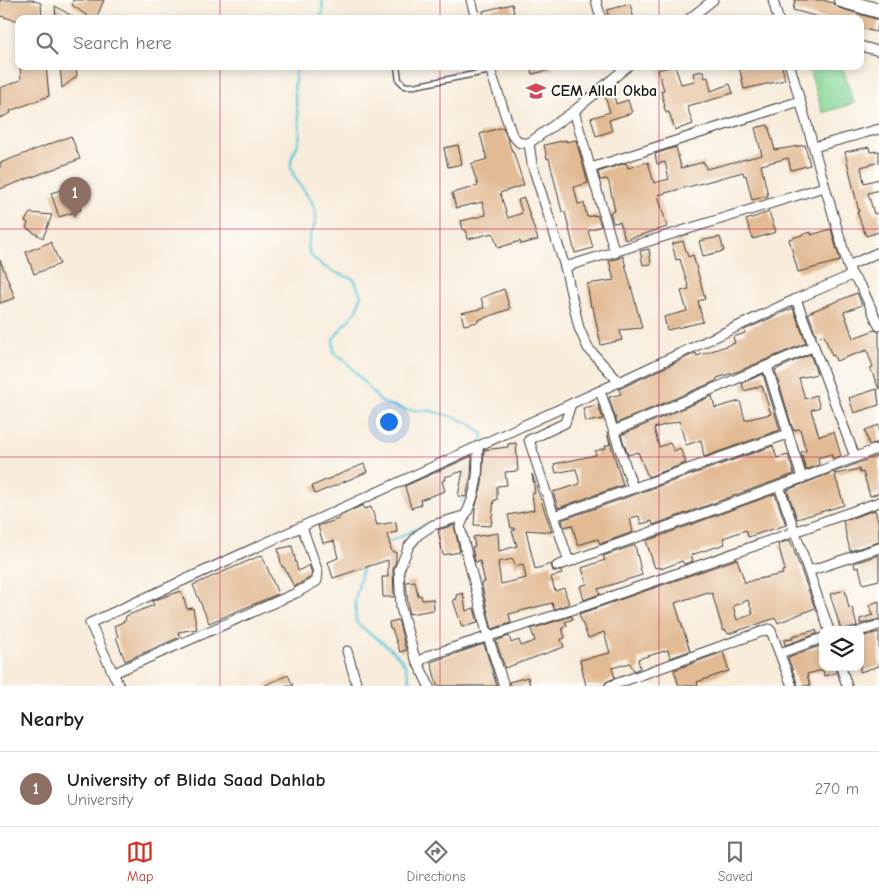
<!DOCTYPE html>
<style>
body{margin:0;font-family:"Comic Neue",sans-serif;background:#f6f6f6;color:#202124}
.controls{position:absolute;right:15px;bottom:15px;display:grid;overflow:hidden;border-radius:10px;box-shadow:0 2px 8px #0003}
.controls button{width:45px;height:45px;display:grid;place-items:center;padding:0;border:0;border-bottom:1px solid #e0e0e0;background:#fff;color:#202124;font:25px sans-serif}
.you{position:absolute;left:388px;top:421px;width:18px;height:18px;margin:-12px;border:4px solid #fff;border-radius:50%;background:#1a73e8;box-shadow:0 0 0 8px #1a73e833}
.badge{display:grid;place-items:center;width:32px;height:32px;border-radius:50%;background:#d93025;color:#fff;font-size:16px;font-weight:700}
.pin{position:absolute;translate:-50% -41px;filter:drop-shadow(0 1px 2px #0008)}
.pin::after{content:'';position:absolute;top:26px;width:18px;height:15px;background:inherit;clip-path:polygon(0 0,100% 0,50% 100%)}
.list{margin:0;padding:0;list-style:none}
h2{display:flex;justify-content:space-between;align-items:center;height:65px;margin:0;padding:0 20px;font-size:21px}
h2 small{font-size:16px;font-weight:400;color:#757577}
.list li{display:grid;grid-template-columns:32px 1fr auto;gap:15px;align-items:center;box-sizing:border-box;height:75px;padding:0 20px;border-top:1px solid #e0e0e0}
.list b{display:block;font-size:19px;white-space:nowrap}
.list p{margin:0;font-size:16px;white-space:nowrap;color:#757577}
.list em{font-size:16px;font-style:normal;color:#757577}
.icon{flex:none;width:28px;height:28px;fill:none;stroke:currentColor;stroke-width:2;stroke-linecap:round;stroke-linejoin:round}
.map{position:relative;flex:none;width:879px;height:686px;overflow:hidden}
.search{position:absolute;background:#fff;box-shadow:0 2px 8px #0003;left:15px;right:15px;top:15px;height:55px;display:flex;align-items:center;gap:12px;box-sizing:border-box;padding:0 18px;border-radius:10px;color:#757577;font-size:19px}
.sheet{height:140px;background:#fff}
nav{display:flex;justify-content:space-around;align-items:center;box-sizing:border-box;height:70px;border-top:1px solid #e0e0e0;background:#fff;font-size:14px;color:#757577}
nav a{display:grid;justify-items:center;gap:2px}
nav .on{color:#d93025}
.map>svg:first-child{display:block}
.green{fill:#85d798;stroke:#507a5a}
.lines{fill:none;stroke-linecap:round;stroke-linejoin:round}
.stream{stroke:#5fc9da;stroke-width:2.5}
.building{fill:#e2ba93;fill-rule:evenodd}
.lane-casing{stroke:#3d3b39;stroke-width:7}
.street-casing{stroke:#3d3b39;stroke-width:11}
.secondary-casing{stroke:#3d3b39;stroke-width:16}
.lane{stroke:#fff;stroke-width:4.5}
.street{stroke:#fff;stroke-width:9}
.secondary{stroke:#fff;stroke-width:14}
.grid{fill:none;stroke:#c2185b;stroke-width:1;stroke-opacity:0.55}
.labels{text-anchor:middle;dominant-baseline:central;stroke-width:4.5;stroke-linejoin:round;paint-order:stroke}
.poi-label{font-size:16px;font-weight:bold;fill:#1c1c1c;stroke:#fdfcf7;text-anchor:start}
</style>
<div class="map">
<svg width="879" height="686" viewBox="0 0 879 686">
<rect width="100%" height="100%" fill="#fdfcf7"/>
<filter id="ink" filterUnits="userSpaceOnUse"><feTurbulence type="fractalNoise" baseFrequency=".02" numOctaves="2"/><feDisplacementMap in="SourceGraphic" scale="10" xChannelSelector="R" yChannelSelector="G"/><feConvolveMatrix kernelMatrix="1 2 1 2 8 2 1 2 1" color-interpolation-filters="sRGB"/></filter>
<filter id="wash" filterUnits="userSpaceOnUse"><feTurbulence type="fractalNoise" baseFrequency=".0096" numOctaves="4" result="noise"/><feDisplacementMap in="SourceGraphic" scale="20" xChannelSelector="R" yChannelSelector="G"/><feGaussianBlur stdDeviation="1.12" result="paint"/><feColorMatrix in="noise" values="0 0 0 0 0 0 0 0 0 0 0 0 0 0 0 0 0 1.4 0 .05"/><feComposite in="paint" operator="in"/></filter>
<g filter="url(#wash)">
<rect width="100%" height="100%" fill="#f8ecdb"/>
<path class="green" d="M808 66H842L854 103 823 113Z"/>
<g class="lines">
<g class="stream">
<path d="M319 19 323 12 322 0"/>
<path d="M297 66C290 92 300 111 300 135 299 148 287 158 292 171 298 187 313 197 316 214 318 228 301 241 311 255 321 268 338 274 354 279L361 295 357 310 333 339 334 353 345 360 381 402 407 410 431 411 457 418 471 424 483 434 482 442"/>
<path d="M481 472 482 460"/>
<path d="M466 508 461 499 472 489"/>
<path d="M387 543 427 524"/>
<path d="M363 566 355 601 356 622C370 636 389 644 402 660 407 667 409 678 411 686"/>
</g>
</g>
<g id="blocks">
<g class="building">
<path d="M0 0H32L41 3 42 19H19V21L0 16Z"/>
<path d="M73 0H104L96 19H92L72 5Z"/>
<path d="M795 0H823L833 3 839 8 879 20 876 32 860 28V19H826L793 10Z"/>
<path d="M512 4 514 13 504 16 505 19H485L483 11Z"/>
<path d="M630 4 634 19H609L607 10Z"/>
<path d="M55 6 77 19H56Z"/>
<path d="M20 66H46L49 96 10 111 11 113 0 118V88L21 80Z"/>
<path d="M60 66H76L77 76 62 88Z"/>
<path d="M530 66H554V69L532 74Z"/>
<path d="M672 66H675L681 84 695 81 693 73 703 71 705 78 708 77 711 91 730 84 733 93 711 100 687 106 693 124 675 130 669 112 666 113 664 106H665L661 91 664 90 658 70Z"/>
<path d="M739 66H782L785 80 744 89Z"/>
<path d="M613 92 616 104 628 100 632 113 609 120 612 131 596 136 591 118 610 112 604 94Z"/>
<path d="M768 125 775 150 805 145 810 165 791 170 788 158 761 165 768 196 752 200 746 175 744 176 743 172 658 195 667 227 625 240 620 222 613 223 610 212 615 211 609 183 607 179 600 180 598 172 626 163 628 168 648 162 654 183 669 179 665 162 657 164 655 154 676 147 681 168 704 162 706 169 762 155 755 128Z"/>
<path d="M503 127 512 151H513L524 185 500 193 508 218 522 213 518 200 524 198 538 240 521 244 520 241 498 248 493 233 468 239 466 230H463L461 221 486 215 482 202 456 208 452 193 478 186 471 164 487 159 480 134Z"/>
<path d="M71 136 80 159 0 189V163Z"/>
<path d="M566 140V142L576 140 588 183 574 187 578 204 584 203 587 217 597 215 601 226 588 231 593 248 575 253 565 212H562L549 158 547 159 544 145Z"/>
<path d="M458 145 462 164 448 167 444 148Z"/>
<path d="M869 147 870 152 879 151V162L861 167 864 183 879 179V190L868 193 874 214 879 212V232L866 236 857 212H859L845 152Z"/>
<path d="M73 186 81 210 59 217 51 193Z"/>
<path d="M769 212 776 232 753 239 746 220Z"/>
<path d="M30 213 52 215 43 238 26 228 28 223 25 221Z"/>
<path d="M831 229 840 261 798 272 789 239 811 232V235Z"/>
<path d="M720 237 724 251 703 256 699 241Z"/>
<path d="M683 241 688 257 693 255 705 299 698 301 703 322 667 330 664 317 687 311 681 291 689 289 680 259 676 260 672 244Z"/>
<path d="M51 242 60 264 34 274 26 252Z"/>
<path d="M649 249 651 264 643 265 640 251Z"/>
<path d="M623 256 642 328 620 330 622 340 601 345 593 307H591L587 284 614 280 609 260 617 259Z"/>
<path d="M0 260 15 298 0 303Z"/>
<path d="M504 289 510 309 478 320V322L464 325 461 313 484 308 481 298Z"/>
<path d="M857 293 862 305 844 312 853 338 875 330 879 332V389L870 368 873 367 867 350 836 361 834 355 832 356 824 335 817 337 808 313Z"/>
<path d="M793 308 806 343 739 371 717 378V380L709 384 617 423 609 397 621 394 619 389 696 353 697 356 735 343 733 337 745 333 744 330Z"/>
<path d="M810 354 817 374 799 378 805 399 816 395 820 407 811 410 819 436 834 432 841 456 833 459 831 454 818 458 819 465 806 470 801 452 806 451 800 429 793 430 775 370Z"/>
<path d="M763 374 780 430 704 457 701 440 686 445 679 421 654 428 659 447 670 443 674 451 680 448 686 463 648 477 638 452 628 455 621 435 712 396 715 408 740 401 745 420 771 414 762 386 744 391 742 383Z"/>
<path d="M877 389 879 405 854 413 849 398Z"/>
<path d="M598 405 603 419 586 422 583 408Z"/>
<path d="M879 425V442L869 445 865 430Z"/>
<path d="M607 432 623 485 558 508 553 492 580 484 576 469 556 473 554 464 596 455 595 451 606 448 605 446 610 444Z"/>
<path d="M516 443 518 471 505 472 507 485 497 486V500H494L491 526 474 525 475 509 482 484 484 450 508 447V444Z"/>
<path d="M773 446 777 458 788 455 794 474 653 525 652 521 641 524 639 516 630 518 633 532 600 544 598 539 578 545 572 525 564 527 562 520Z"/>
<path d="M879 455V493L870 496 863 472 860 473 859 469 836 474 835 472Z"/>
<path d="M472 456 471 476 466 497 458 496 463 471 445 477 446 480 442 481 445 491 420 500 421 505 411 508 405 486Z"/>
<path d="M364 464 367 472 315 494 312 486Z"/>
<path d="M834 472 844 505 797 519 787 490Z"/>
<path d="M532 474 552 532 526 530 535 569 551 564 553 571H561L562 574 551 577 555 591 564 588 569 604 554 609 552 603 509 614 511 623 492 629 481 583 485 582 480 561 475 562 472 547 475 546 473 537 498 533 499 551 517 546 512 531 515 530V528H511L508 515 534 510 532 493H535ZM513 559 515 566 523 564 526 578 501 584 498 562Z"/>
<path d="M775 494 786 525 748 537 746 530 723 538 725 544 691 555 693 561 684 564 682 561 661 569V567L655 568 646 541Z"/>
<path d="M363 505 364 509 371 507 377 525 396 522 397 532 387 534 392 552H396V560L393 570 394 597H383L382 577H388V560L333 578 328 562 338 558 334 541 323 543 318 526 339 519 338 517Z"/>
<path d="M875 510 879 525V542L850 551 843 521Z"/>
<path d="M454 525 460 552 443 555 438 530Z"/>
<path d="M790 540 815 608 778 623 776 618 728 634 726 630 723 631 712 593 709 594 708 592 675 603 690 651 670 658 668 650 638 659 640 668 634 671 630 663 612 668 615 678 606 682 604 686H586L580 660 610 653 604 632 588 638 579 614 737 559 745 583 753 580 783 574 782 571 785 570 778 544ZM748 600 753 614 737 620 733 606Z"/>
<path d="M635 545 642 575 598 589 600 594 584 600 580 586 587 584 582 568 605 560 603 556Z"/>
<path d="M292 546 298 571 309 565 312 573 311 577 294 587 284 567H282L278 549Z"/>
<path d="M262 555 278 594 209 623 193 585Z"/>
<path d="M879 555V580L863 584 859 567 855 568 854 563Z"/>
<path d="M415 581 418 596 421 595 422 600 433 599 434 610 409 614 406 582Z"/>
<path d="M845 590 849 608 852 607 857 626 841 630 830 594Z"/>
<path d="M181 591 187 609 193 608 197 629 178 632 180 637 125 661 116 637 118 636 114 626 125 621 126 616 154 605 152 601Z"/>
<path d="M463 593 466 611 474 608 478 623 462 627 453 600 457 599 456 595Z"/>
<path d="M879 601V619L860 624V619L873 615 869 605Z"/>
<path d="M572 616 573 619 565 622 567 626 562 628 565 638 561 639 564 647 505 668 496 641 509 636 511 643 519 640 521 646 535 641 531 629Z"/>
<path d="M398 620 406 650 400 652 392 629H390L389 622Z"/>
<path d="M816 630 817 634 785 645 784 640 793 639 792 636Z"/>
<path d="M879 632V666L860 672V637Z"/>
<path d="M484 644 497 686H437L431 662Z"/>
<path d="M823 645V667H835L836 673 824 676 823 670 807 674 810 686H798L788 657Z"/>
<path d="M723 652 729 671 697 682 698 686H679L674 670Z"/>
<path d="M288 675 293 686H263Z"/>
<path d="M528 677 530 686H510L509 682Z"/>
</g>
</g>
</g>
<g filter="url(#ink)">
<use href="#blocks" fill-opacity="0" stroke="#3d3b39" stroke-width="1"/>
<g class="lines">
<defs>
<path id="lane" d="M397 66 399 80 405 86H414L490 71"/>
<g id="street">
<path d="M471 0 476 19"/>
<path d="M596 0 601 19"/>
<path d="M773 0 778 19"/>
<path d="M689 19 713 0"/>
<path d="M860 46 879 51"/>
<path d="M489 66 512 135 520 143H529"/>
<path d="M790 66 848 266"/>
<path d="M574 111 615 253"/>
<path d="M814 147 879 129"/>
<path d="M591 168 800 101"/>
<path d="M565 267 824 187"/>
<path d="M852 275 862 288 879 326"/>
<path d="M796 299 855 457"/>
<path d="M767 366 802 478"/>
<path d="M619 382 588 348 579 328 565 267 532 164 529 143 574 111 628 66"/>
<path d="M600 391 633 488"/>
<path d="M614 431 814 346"/>
<path d="M478 446C478 469 478 484 470 505 467 514 463 517 460 527L488 637 504 686"/>
<path d="M779 486 829 630"/>
<path d="M554 516 788 434"/>
<path d="M569 562 529 440 565 423 571 404"/>
<path d="M557 566 802 478 879 448"/>
<path d="M809 571 879 548"/>
<path d="M860 631 879 625"/>
<path d="M347 651 357 686"/>
<path d="M780 653 823 638"/>
<path d="M418 662 430 655 587 605 879 502"/>
<path d="M841 667 847 686"/>
<path d="M114 673 296 593 317 581 318 572 302 527"/>
<path d="M119 686 90 623 619 382 796 299 852 275 848 266 879 252"/>
<path d="M429 686 414 655 401 608 399 570 409 546 418 535 433 525 463 516"/>
<path d="M610 686 769 629 771 631 792 686"/>
</g>
<path id="secondary" d="M841 0 879 11"/>
</defs>
<use href="#lane" class="lane-casing"/>
<use href="#street" class="street-casing"/>
<use href="#secondary" class="secondary-casing"/>
<use href="#lane" class="lane"/>
<use href="#street" class="street"/>
<use href="#secondary" class="secondary"/>
</g>
</g>
<path class="grid" d="M220 0V19M440 0V19M659 0V19M220 66V686M440 66V686M659 66V686M0 229H879M0 457H879"/>
<defs>
<symbol id="school-bare" viewBox="-9 -9 18 18"><path d="M0-5L7-2L0 1L-7-2ZM-4 1L0 2.5L4 1V4Q0 6-4 4Z" fill="#d1495b" stroke="#fdfcf7" stroke-width="2.5" paint-order="stroke"/></symbol>
</defs>
<g fill-rule="evenodd">
<use href="#school-bare" x="522" y="77" width="28" height="28"/>
</g>
<g class="labels">
<g class="poi-label">
<text x="551" y="91">CEM Allal Okba</text>
</g>
</g>
</svg>
<div class="controls">
<button><svg class="icon" aria-label="layers" viewBox="0 0 24 24"><path d="M12 4l9 5-9 5-9-5zM3 14l9 5 9-5"/></svg></button>
</div>
<div class="you"></div>
<div class="pin badge" style="left:75px;top:218px;background:#8d6e63">1</div>
<div class="search"><svg class="icon" aria-label="search" viewBox="0 0 24 24"><circle cx="10" cy="10" r="6"/><path d="M15 15l6 6"/></svg>Search here</div>
</div>
<section class="sheet">
<h2>Nearby<small></small></h2>
<ul class="list">
<li><span class="badge" style="background:#8d6e63">1</span><div><b>University of Blida Saad Dahlab</b><p>University</p></div><em>270 m</em></li>
</ul>
</section>
<nav>
<a class="on"><svg class="icon" aria-label="map" viewBox="0 0 24 24"><path d="M3 6l6-2 6 2 6-2v14l-6 2-6-2-6 2zM9 4v14M15 6v14"/></svg>Map</a>
<a><svg class="icon" aria-label="directions" viewBox="0 0 24 24"><path d="M12 3l9 9-9 9-9-9zM9 14v-3h6M13 9l2 2-2 2"/></svg>Directions</a>
<a><svg class="icon" aria-label="saved" viewBox="0 0 24 24"><path d="M7 4h10v16l-5-4-5 4z"/></svg>Saved</a>
</nav>
